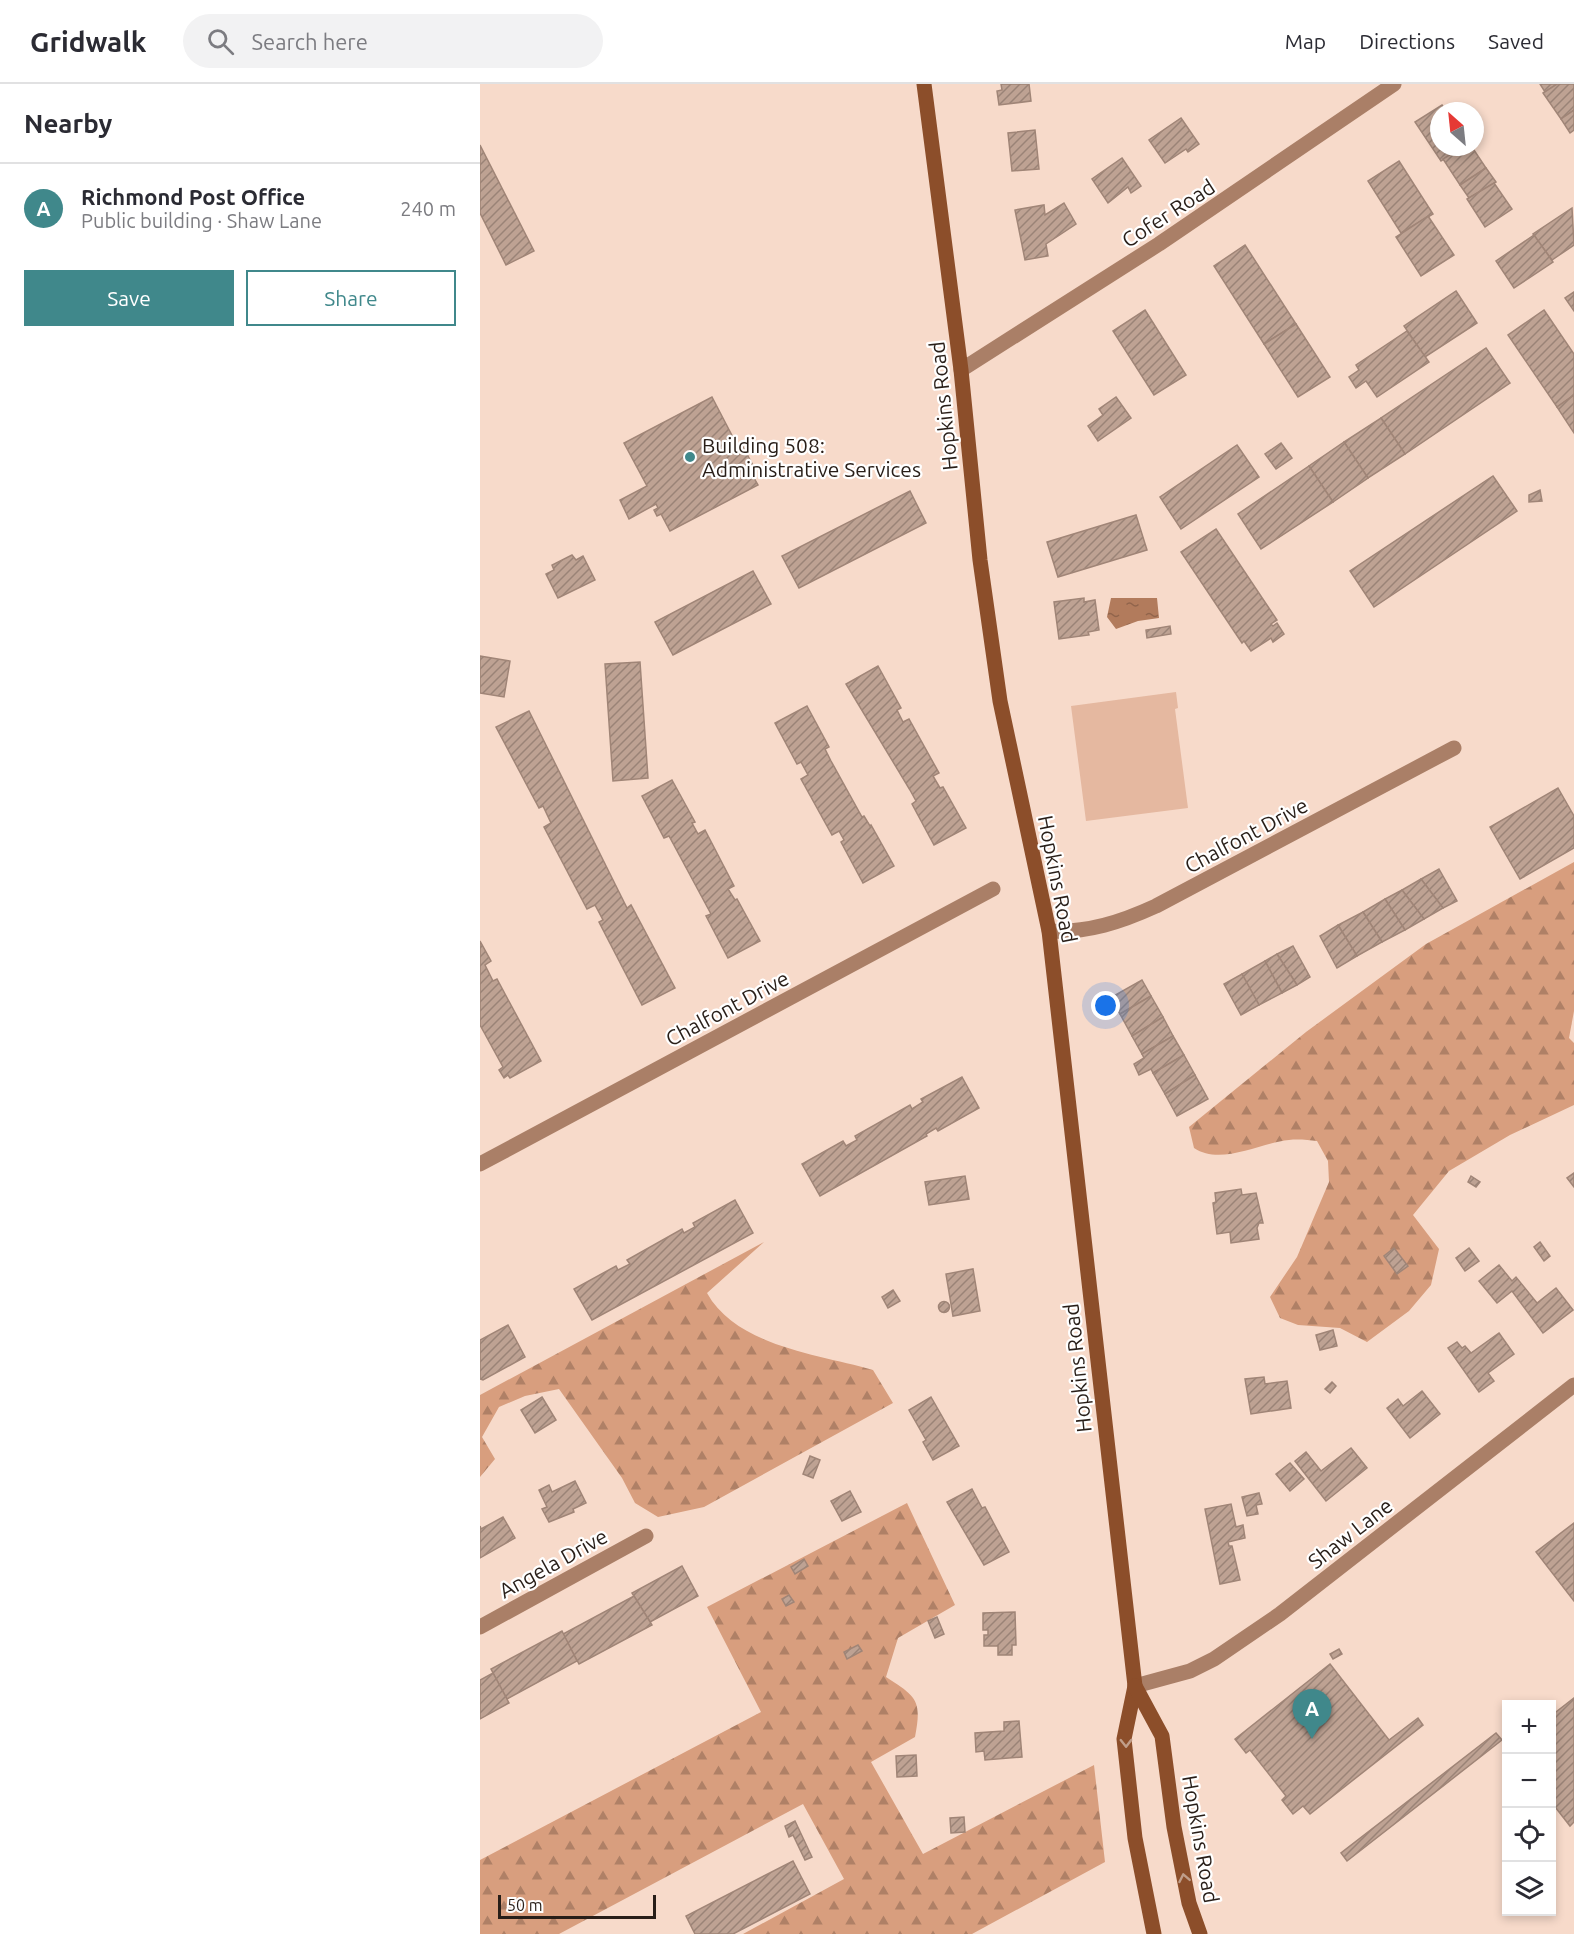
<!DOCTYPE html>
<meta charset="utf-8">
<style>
body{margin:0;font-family:Ubuntu,sans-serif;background:#f2f2f3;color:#2b2b33}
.controls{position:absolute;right:18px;bottom:18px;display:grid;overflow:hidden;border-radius:0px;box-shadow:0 3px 9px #0003}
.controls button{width:54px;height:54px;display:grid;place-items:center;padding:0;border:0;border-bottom:2px solid #e1e1e2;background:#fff;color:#2b2b33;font:30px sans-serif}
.compass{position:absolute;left:950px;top:18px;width:54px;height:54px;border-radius:50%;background:#fff;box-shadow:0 3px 9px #0003;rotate:333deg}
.scale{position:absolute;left:18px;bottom:15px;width:158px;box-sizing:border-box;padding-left:6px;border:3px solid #281e18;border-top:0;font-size:16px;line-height:21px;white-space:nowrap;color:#281e18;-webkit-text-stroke:4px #fff;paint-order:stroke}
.you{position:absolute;left:626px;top:922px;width:21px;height:21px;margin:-15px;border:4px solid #fff;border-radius:50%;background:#1a73e8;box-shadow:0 0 0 9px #1a73e833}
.badge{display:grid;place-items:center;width:39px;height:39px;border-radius:50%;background:#40888b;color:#fff;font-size:20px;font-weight:700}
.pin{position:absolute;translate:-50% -50px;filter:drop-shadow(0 2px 3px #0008)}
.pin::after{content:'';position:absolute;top:32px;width:21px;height:18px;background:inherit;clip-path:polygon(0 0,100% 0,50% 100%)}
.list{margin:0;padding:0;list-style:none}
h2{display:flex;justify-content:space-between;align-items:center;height:78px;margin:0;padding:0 24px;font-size:26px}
h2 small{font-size:20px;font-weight:400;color:#7c7c81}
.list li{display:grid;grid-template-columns:39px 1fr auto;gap:18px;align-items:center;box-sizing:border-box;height:90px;padding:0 24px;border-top:2px solid #e1e1e2}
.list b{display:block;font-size:22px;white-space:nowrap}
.list p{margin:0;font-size:20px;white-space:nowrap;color:#7c7c81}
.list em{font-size:20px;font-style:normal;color:#7c7c81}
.actions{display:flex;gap:12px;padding:18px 24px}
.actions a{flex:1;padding:14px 0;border:2px solid #40888b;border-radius:0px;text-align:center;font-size:21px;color:#40888b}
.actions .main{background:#40888b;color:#fff}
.icon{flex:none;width:33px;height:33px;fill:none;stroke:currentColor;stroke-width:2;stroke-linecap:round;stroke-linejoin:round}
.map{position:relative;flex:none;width:1094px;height:1850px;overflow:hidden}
header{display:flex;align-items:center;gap:36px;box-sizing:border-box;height:84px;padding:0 30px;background:#fff;border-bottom:2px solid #e1e1e2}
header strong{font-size:28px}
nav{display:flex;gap:33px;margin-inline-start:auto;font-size:21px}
.search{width:420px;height:54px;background:#f2f2f3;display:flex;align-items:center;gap:15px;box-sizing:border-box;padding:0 21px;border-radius:33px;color:#7c7c81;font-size:22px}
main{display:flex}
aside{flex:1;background:#fff}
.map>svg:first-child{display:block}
.forest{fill:url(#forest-firs)}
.garden{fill:#e5b8a0}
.water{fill:url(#water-ripples)}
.building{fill:url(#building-hatch);stroke:#a08577;stroke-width:1.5}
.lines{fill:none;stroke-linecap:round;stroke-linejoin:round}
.minor{stroke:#aa7f67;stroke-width:15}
.tertiary{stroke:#aa7f67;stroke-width:15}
.secondary{stroke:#8c4e2a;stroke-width:15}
.oneway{stroke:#c09e8a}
.poi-dot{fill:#40888b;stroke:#fff;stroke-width:2}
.labels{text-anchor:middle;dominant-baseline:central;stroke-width:4.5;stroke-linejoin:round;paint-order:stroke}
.street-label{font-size:21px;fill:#281e18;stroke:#fff}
.poi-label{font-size:21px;fill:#281e18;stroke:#fff;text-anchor:start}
</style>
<header>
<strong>Gridwalk</strong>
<div class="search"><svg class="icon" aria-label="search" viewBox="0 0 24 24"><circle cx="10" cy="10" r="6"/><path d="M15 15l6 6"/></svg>Search here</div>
<nav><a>Map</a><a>Directions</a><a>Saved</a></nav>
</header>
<main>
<aside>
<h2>Nearby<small></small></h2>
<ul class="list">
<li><span class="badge">A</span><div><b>Richmond Post Office</b><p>Public building · Shaw Lane</p></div><em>240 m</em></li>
</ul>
<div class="actions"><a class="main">Save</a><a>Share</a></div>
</aside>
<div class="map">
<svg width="1094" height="1850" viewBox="0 0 1094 1850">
<defs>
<pattern id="forest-firs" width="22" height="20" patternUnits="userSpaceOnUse" patternTransform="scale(1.5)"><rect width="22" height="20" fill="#d89e7e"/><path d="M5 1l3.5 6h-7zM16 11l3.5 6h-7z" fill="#af8066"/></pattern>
<pattern id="water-ripples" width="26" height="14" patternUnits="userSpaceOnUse" patternTransform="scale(1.5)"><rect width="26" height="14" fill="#b27b5c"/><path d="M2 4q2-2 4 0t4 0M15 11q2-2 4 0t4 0" fill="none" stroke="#91644b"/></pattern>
<pattern id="building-hatch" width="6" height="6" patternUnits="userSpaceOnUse" patternTransform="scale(1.5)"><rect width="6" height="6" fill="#bea293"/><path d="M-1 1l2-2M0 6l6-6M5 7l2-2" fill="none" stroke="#9a8377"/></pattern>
</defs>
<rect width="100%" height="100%" fill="#f7daca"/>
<g class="forest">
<path d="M1094 778V927L1089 954 1094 959V1021L1030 1051 969 1087 933 1131 959 1165 951 1201 929 1227 887 1258 860 1244 818 1241 800 1234 790 1213 817 1173 849 1098 848 1077 837 1057C828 1056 818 1055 809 1056 779 1059 741 1082 714 1064L709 1043 826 948 946 860Z"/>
<path d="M284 1158 227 1209C257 1263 339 1270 393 1286L413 1319 224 1423 178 1433 155 1419 142 1394 79 1305 45 1312 19 1323 2 1353 15 1375 0 1393V1311Z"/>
<path d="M427 1419 475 1521 418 1554 406 1593C437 1613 442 1616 435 1653L391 1678 443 1770 614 1681 625 1778 492 1850H263L364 1795 323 1720 79 1850H0V1776L281 1628 227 1523Z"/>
</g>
<path class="garden" d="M696 608 698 624 695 625 708 724 606 737 591 622Z"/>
<path class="water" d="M631 514H677L679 534 658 537 636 545 627 533Z"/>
<g class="building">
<path d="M521 0H549L551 17 519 21 517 7 522 6Z"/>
<path d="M1060 0H1077L1065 8Z"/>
<path d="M1077 0H1094V26L1081 35 1063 9Z"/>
<path d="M962 21 966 27H959V63H982L961 77 935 38Z"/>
<path d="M1094 26V46L1090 49 1081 35Z"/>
<path d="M701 34 719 60 708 68 706 65 685 79 669 56Z"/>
<path d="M555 46 559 85 532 87 528 49Z"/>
<path d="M0 61 54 167 26 181 0 129Z"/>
<path d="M982 63H992L1006 84 980 101 963 75Z"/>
<path d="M642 74 661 102 651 109 648 103 628 119 612 95Z"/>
<path d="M919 77 953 130 921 149 888 97Z"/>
<path d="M1006 84 1016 98 989 114 980 101Z"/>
<path d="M1014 99 1032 125 1005 143 987 115Z"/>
<path d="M584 119 596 140 566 160 568 172 545 176 535 126 564 121 565 131Z"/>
<path d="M1092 124 1094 161 1072 176 1053 150Z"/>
<path d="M948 132 974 171 941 192 916 153Z"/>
<path d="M1054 151 1073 178 1034 204 1016 177Z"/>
<path d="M765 161 816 240 784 260 734 182Z"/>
<path d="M976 207 997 239 945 273 924 242Z"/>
<path d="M1094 208V227L1085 214Z"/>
<path d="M665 226 706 291 674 311 633 247Z"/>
<path d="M1064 226 1094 270V311L1077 323 1028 251Z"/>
<path d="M816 240 850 293 818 313 784 260Z"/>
<path d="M927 247 949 278 897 313 886 297 876 304 869 293 879 286 876 281Z"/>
<path d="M1006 264 1030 299 925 370 901 334Z"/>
<path d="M1094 311V349L1077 323Z"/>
<path d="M232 313 257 361 261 359 275 385 270 387 278 401 190 447 181 430 177 432 174 426 178 424 176 420 149 435 140 416 167 402 144 359Z"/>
<path d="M636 313 651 334 618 357 608 342 623 331 619 325Z"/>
<path d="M901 334 925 370 888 394 864 358Z"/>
<path d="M864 358 888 394 853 418 829 382Z"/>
<path d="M801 359 812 374 796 385 785 370Z"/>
<path d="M757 361 779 393 701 445 680 413Z"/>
<path d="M829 382 853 418 781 465 758 430Z"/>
<path d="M1013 392 1037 427 894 523 870 487Z"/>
<path d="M1060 406 1062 417 1049 418V411Z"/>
<path d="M430 407 446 439 319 504 302 472Z"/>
<path d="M656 431 667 466 578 493 567 458Z"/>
<path d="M736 445 797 536 791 540 793 542 797 539 804 550 793 558 791 554 771 567 764 557 762 559 701 468Z"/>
<path d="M92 471 96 476 103 472 115 496 78 514 66 490 74 486 72 481Z"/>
<path d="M273 487 291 520 193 571 175 538Z"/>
<path d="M604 514V518L615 516 619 546 608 548 609 551 579 555 574 518Z"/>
<path d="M690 542 691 550 667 554 666 546Z"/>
<path d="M0 572 30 577 24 613 0 609Z"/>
<path d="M160 578 168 694 133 697 125 580Z"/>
<path d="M398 582 421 624 417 626 423 638 429 635 459 689 453 692 460 704 463 703 486 744 454 761 432 720 436 717 430 706 366 600Z"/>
<path d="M327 622 349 663 345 665 351 677 382 733 384 732 390 742 391 741 414 782 383 799 361 758 364 756 359 747 352 751 321 695 328 691 321 678 317 680 295 639Z"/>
<path d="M49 627 139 808 147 824 151 821 195 904 162 921 119 838 123 836 115 821 107 825 64 743 71 739 63 722 59 724 16 643Z"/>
<path d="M192 696 215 738 212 739 218 750 225 746 254 802 248 805 255 816 257 815 280 857 248 874 226 832 231 830 189 752 184 754 162 712Z"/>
<path d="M1078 704 1094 732V764L1040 795 1010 743Z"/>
<path d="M959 785 977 817 963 824 941 795Z"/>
<path d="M941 795 963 824 944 835 922 806Z"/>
<path d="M922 806 944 835 925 846 905 815Z"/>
<path d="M905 815 925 846 902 858 883 828Z"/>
<path d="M883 828 902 858 877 872 858 841Z"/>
<path d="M858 841 877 872 857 884 840 852Z"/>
<path d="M0 857 11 877 5 881 13 897 17 895 61 977 30 994 28 991 24 994 19 986 23 983 0 941Z"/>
<path d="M813 862 830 893 817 901 797 870Z"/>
<path d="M797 870 817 901 802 909 785 877Z"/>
<path d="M785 877 802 909 779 921 762 890Z"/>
<path d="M762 890 779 921 761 931 744 900Z"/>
<path d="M662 896 671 912 640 930 630 914Z"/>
<path d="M671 912 683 933 652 952 640 930Z"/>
<path d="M683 933 693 952 662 970 652 952Z"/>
<path d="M693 952 704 971 673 989 671 985 659 991 654 980 664 974 662 970Z"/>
<path d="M704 971 715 991 685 1010 673 989Z"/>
<path d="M715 991 728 1015 697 1032 685 1010Z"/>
<path d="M482 993 499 1024 458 1047 456 1044 446 1050 447 1052 340 1112 322 1080 363 1057 366 1062 377 1056 375 1052 430 1021 432 1025 443 1018 441 1015Z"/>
<path d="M1094 1089V1103L1087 1094Z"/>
<path d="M485 1092 489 1115 449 1121 445 1098Z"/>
<path d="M991 1092 1000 1098 996 1103 988 1098Z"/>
<path d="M761 1105 762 1111 776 1109 783 1139H779L777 1144 779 1155 751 1159 750 1148 737 1150 733 1119 736 1118 735 1109Z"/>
<path d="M255 1116 273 1149 112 1236 94 1205 136 1182 138 1186 150 1180 147 1176 202 1145 204 1149 215 1143 213 1139Z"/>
<path d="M1060 1158 1070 1172 1064 1177 1054 1163Z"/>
<path d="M914 1164 928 1182 917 1190 904 1172Z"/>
<path d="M989 1164 999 1177 985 1187 976 1174Z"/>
<path d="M1019 1181 1032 1197 1036 1193 1057 1219 1076 1204 1093 1226 1063 1249 1032 1207 1017 1219 999 1197Z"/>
<path d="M493 1185 500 1227 473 1232 466 1190Z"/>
<path d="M413 1206 420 1217 408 1224 402 1213Z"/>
<circle cx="464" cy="1223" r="5.5"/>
<path d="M28 1241 45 1273 3 1296 0 1295V1256Z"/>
<path d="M853 1246 857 1262 840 1266 836 1251Z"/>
<path d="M1019 1249 1034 1270 1008 1289 1014 1297 999 1308 968 1264 977 1258 982 1264 985 1262 991 1269Z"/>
<path d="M784 1293 785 1300 807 1297 811 1324 771 1330 765 1295Z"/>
<path d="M852 1298 856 1302 850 1309 845 1305Z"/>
<path d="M942 1307 960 1330 930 1354 907 1324 918 1315 923 1322Z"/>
<path d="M62 1313 76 1336 55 1349 41 1326Z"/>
<path d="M451 1313 479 1362 453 1376 443 1358 446 1356 429 1326Z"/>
<path d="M871 1364 887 1384 846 1417 815 1377 826 1368 841 1387Z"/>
<path d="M330 1372 340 1376 333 1394 323 1390Z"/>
<path d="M810 1379 824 1395 810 1407 796 1390Z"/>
<path d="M95 1397 106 1419 93 1425 94 1428 69 1438 62 1425 67 1423 59 1406 69 1401 72 1408Z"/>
<path d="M492 1405 502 1424 505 1423 529 1468 504 1481 467 1418Z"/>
<path d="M370 1407 381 1428 362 1437 351 1417Z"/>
<path d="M779 1409 782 1420 776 1421 778 1430 767 1432 762 1413Z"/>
<path d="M751 1420 756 1443 763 1441 765 1454 748 1458 749 1462H752L760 1496 740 1500 725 1425Z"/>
<path d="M23 1433 35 1454 0 1474V1442L1 1445Z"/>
<path d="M1094 1439V1517L1056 1468Z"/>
<path d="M324 1475 328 1482 315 1490 311 1483Z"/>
<path d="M202 1482 218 1512 170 1538 152 1509Z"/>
<path d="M309 1511 314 1518 306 1522 302 1515Z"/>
<path d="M154 1512 172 1541 99 1580 83 1550Z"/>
<path d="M535 1528 536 1561H532V1571H518V1562H504V1551H508V1546H503V1529Z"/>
<path d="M457 1533 464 1550 455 1554 448 1537Z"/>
<path d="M82 1547 97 1577 27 1615 11 1585Z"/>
<path d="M378 1561 382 1567 367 1575 364 1568Z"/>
<path d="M859 1565 862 1570 853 1575 850 1570Z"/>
<path d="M850 1580 909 1656 938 1634 943 1641 830 1730 823 1722 813 1730 802 1716 806 1712 770 1666 766 1669 755 1655Z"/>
<path d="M13 1589 29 1619 0 1635V1596Z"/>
<path d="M1094 1614V1738L1090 1742 1072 1719V1631Z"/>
<path d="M539 1637 542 1673 505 1676 504 1667 496 1668 495 1649 524 1647V1638Z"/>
<path d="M1016 1649 1022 1656 867 1777 861 1769Z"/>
<path d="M436 1671 437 1692 417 1693 416 1672Z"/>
<path d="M484 1733 485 1748 471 1749 470 1734Z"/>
<path d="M315 1737 332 1773 325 1776 313 1751 309 1753 305 1742Z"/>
<path d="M313 1777 330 1810 253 1850H215L206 1832Z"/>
</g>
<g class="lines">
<g class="minor">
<path d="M569 847C608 849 641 838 676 822L974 664"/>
<path d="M0 1080 513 805"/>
<path d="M0 1543 166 1452"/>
<path d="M655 1602 710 1587 734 1575 800 1530 1094 1301"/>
</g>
<path class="tertiary" d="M481 286 679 160 914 0"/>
<g class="secondary">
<path d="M444 0 481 286 500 476 520 617 569 847 655 1602 644 1655 655 1754 674 1850"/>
<path d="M655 1602 682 1652 694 1743 709 1819 720 1850"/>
</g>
</g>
<defs><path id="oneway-chevron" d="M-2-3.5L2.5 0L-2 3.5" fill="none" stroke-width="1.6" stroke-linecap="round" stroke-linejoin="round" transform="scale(1.5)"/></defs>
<g class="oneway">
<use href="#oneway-chevron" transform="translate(646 1659) rotate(89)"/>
<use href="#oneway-chevron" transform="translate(704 1794) rotate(-101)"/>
</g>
<circle class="poi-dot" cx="210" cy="373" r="6"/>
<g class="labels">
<g class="street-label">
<text transform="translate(688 129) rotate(-33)">Cofer Road</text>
<text transform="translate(463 322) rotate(-96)">Hopkins Road</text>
<text transform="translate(766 751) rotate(-28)">Chalfont Drive</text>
<text transform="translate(578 795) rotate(79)">Hopkins Road</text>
<text transform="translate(247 924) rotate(-28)">Chalfont Drive</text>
<text transform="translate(597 1284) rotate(-96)">Hopkins Road</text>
<text transform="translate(870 1449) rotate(-38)">Shaw Lane</text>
<text transform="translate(73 1479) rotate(-29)">Angela Drive</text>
<text transform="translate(721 1755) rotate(80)">Hopkins Road</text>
</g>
<g class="poi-label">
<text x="222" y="361">Building 508:<tspan x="222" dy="24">Administrative Services</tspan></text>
</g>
</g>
</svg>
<div class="controls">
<button>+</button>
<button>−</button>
<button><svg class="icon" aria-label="locate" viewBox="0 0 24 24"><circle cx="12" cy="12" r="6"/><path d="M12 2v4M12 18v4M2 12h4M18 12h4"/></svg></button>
<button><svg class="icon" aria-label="layers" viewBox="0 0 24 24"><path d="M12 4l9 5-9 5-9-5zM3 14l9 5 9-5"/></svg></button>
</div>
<svg class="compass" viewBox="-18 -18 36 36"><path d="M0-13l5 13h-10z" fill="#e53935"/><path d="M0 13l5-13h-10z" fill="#7c7c81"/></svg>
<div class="scale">50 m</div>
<div class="you"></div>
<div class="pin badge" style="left:832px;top:1655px">A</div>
</div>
</main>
